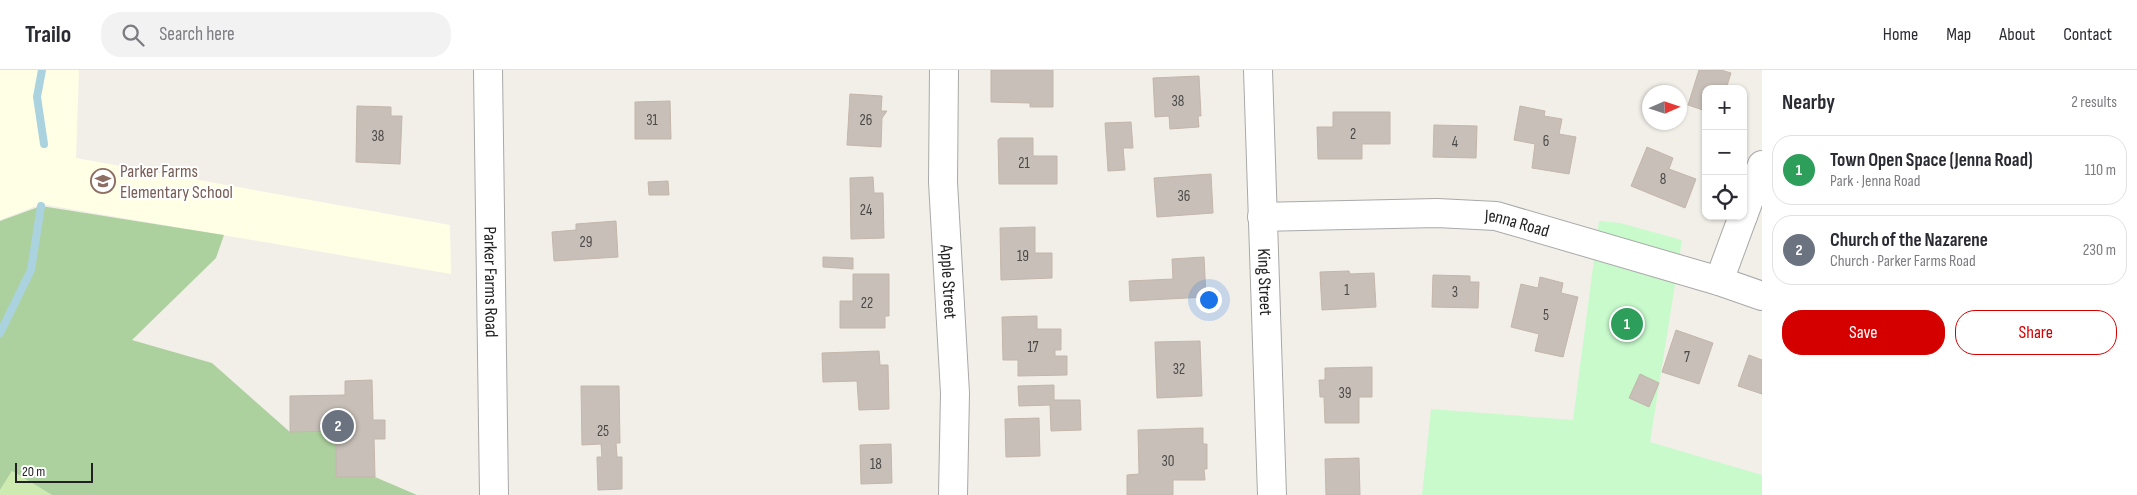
<!DOCTYPE html>
<meta charset="utf-8">
<style>
body{margin:0;font-family:"Sofia Sans Condensed",sans-serif;background:#f2f2f3;color:#2b2b33}
.controls{position:absolute;right:15px;top:15px;display:grid;overflow:hidden;border-radius:10px;box-shadow:0 1px 4px #0004}
.controls button{width:45px;height:45px;display:grid;place-items:center;padding:0;border:0;border-bottom:1px solid #e1e1e2;background:#fff;color:#2b2b33;font:25px sans-serif}
.compass{position:absolute;left:1642px;top:15px;width:45px;height:45px;border-radius:50%;background:#fff;box-shadow:0 1px 4px #0004;rotate:87deg}
.scale{position:absolute;left:15px;bottom:12px;width:78px;box-sizing:border-box;padding-left:5px;border:2px solid #222;border-top:0;font-size:14px;line-height:18px;white-space:nowrap;color:#222;-webkit-text-stroke:4px #fff;paint-order:stroke}
.you{position:absolute;left:1208px;top:229px;width:18px;height:18px;margin:-12px;border:4px solid #fff;border-radius:50%;background:#1a73e8;box-shadow:0 0 0 8px #1a73e833}
.badge{display:grid;place-items:center;width:32px;height:32px;border-radius:50%;background:#d40000;color:#fff;font-size:16px;font-weight:700}
.pin{position:absolute;translate:-50% -50%;border:2px solid #fff;box-shadow:0 1px 5px #0006}
.list{margin:0;padding:0;list-style:none}
h2{display:flex;justify-content:space-between;align-items:center;height:65px;margin:0;padding:0 20px;font-size:21px}
h2 small{font-size:16px;font-weight:400;color:#7c7c81}
.list li{display:grid;grid-template-columns:32px 1fr auto;gap:15px;align-items:center;box-sizing:border-box;height:70px;margin:0 10px 10px;padding:0 10px;border:1px solid #e1e1e2;border-radius:20px}
.list b{display:block;font-size:19px;white-space:nowrap}
.list p{margin:0;font-size:16px;white-space:nowrap;color:#7c7c81}
.list em{font-size:16px;font-style:normal;color:#7c7c81}
.actions{display:flex;gap:10px;padding:15px 20px}
.actions a{flex:1;padding:11px 0;border:1px solid #d40000;border-radius:20px;text-align:center;font-size:18px;color:#d40000}
.actions .main{background:#d40000;color:#fff}
.icon{flex:none;width:28px;height:28px;fill:none;stroke:currentColor;stroke-width:2;stroke-linecap:round;stroke-linejoin:round}
.map{position:relative;flex:none;width:1762px;height:425px;overflow:hidden}
header{display:flex;align-items:center;gap:30px;box-sizing:border-box;height:70px;padding:0 25px;background:#fff;border-bottom:1px solid #e1e1e2}
header strong{font-size:24px}
nav{display:flex;gap:28px;margin-inline-start:auto;font-size:18px}
.search{width:350px;height:45px;background:#f2f2f3;display:flex;align-items:center;gap:12px;box-sizing:border-box;padding:0 18px;border-radius:20px;color:#7c7c81;font-size:19px}
main{display:flex}
aside{flex:1;background:#fff}
.map>svg:first-child{display:block}
.education{fill:#ffffe5}
.grass{fill:#cdebb0}
.forest{fill:#add19e}
.park{fill:#c8facc}
.lines{fill:none;stroke-linecap:round;stroke-linejoin:round}
.stream{stroke:#aad3df;stroke-width:8}
.building{fill:#c7bfb8;stroke:#c4b6ab}
.minor-casing{stroke:#a9a9a9;stroke-width:30}
.minor{stroke:#fff;stroke-width:28}
.labels{text-anchor:middle;dominant-baseline:central;stroke-width:4;stroke-linejoin:round;paint-order:stroke}
.number-label{font-size:15px;fill:#4b4948}
.education-label{font-size:18px;fill:#785e54;stroke:#fff;text-anchor:start}
.street-label{font-size:18px;fill:#222;stroke:#fff}
</style>
<header>
<strong>Trailo</strong>
<div class="search"><svg class="icon" aria-label="search" viewBox="0 0 24 24"><circle cx="10" cy="10" r="6"/><path d="M15 15l6 6"/></svg>Search here</div>
<nav><a>Home</a><a>Map</a><a>About</a><a>Contact</a></nav>
</header>
<main>
<div class="map">
<svg width="1762" height="425" viewBox="0 0 1762 425">
<rect width="100%" height="100%" fill="#f2efe9"/>
<path class="education" d="M0 0H79L76 88 450 155 451 204 41 134 0 150Z"/>
<path class="grass" d="M12 401 52 425H0V420Z"/>
<path class="forest" d="M41 136 224 165 216 188 132 270 212 293 290 362 336 361 337 407H375L417 425H52L12 401 0 420V151Z"/>
<path class="park" d="M1599 151 1620 153 1682 170 1650 372 1762 405V425H1422L1431 339 1573 350Z"/>
<g class="lines">
<g class="stream">
<path d="M42 0 37 27 44 74"/>
<path d="M0 263 31 200 41 136"/>
</g>
</g>
<g class="building">
<path d="M991 0H1053V37H1030V33L991 32Z"/>
<path d="M1699 0H1721L1731 3 1726 19H1706V41L1688 35Z"/>
<path d="M1199 6 1201 46H1198L1199 57 1170 59 1169 46 1155 47 1153 8Z"/>
<path d="M850 24 882 26 881 41H887L882 48 881 77 847 75Z"/>
<path d="M670 31 671 69H635V32Z"/>
<path d="M357 36 391 37V46H402L400 94 356 92Z"/>
<path d="M1520 36 1545 41 1544 46 1562 49 1559 64 1576 67 1569 104 1532 98 1535 74 1514 70Z"/>
<path d="M1333 42H1390V74H1362V89H1318L1317 57H1333Z"/>
<path d="M1131 52 1133 78H1123L1125 100 1108 101 1105 53Z"/>
<path d="M1434 55 1477 56 1476 88 1433 87Z"/>
<path d="M1000 68H1033V86H1057V114H999L998 70Z"/>
<path d="M1647 77 1673 88 1669 99 1696 109 1685 138 1631 116Z"/>
<path d="M1211 104 1213 143 1157 147 1154 108Z"/>
<path d="M873 107 874 123H883L884 168 851 169 850 108Z"/>
<path d="M668 111 669 125H649L648 112Z"/>
<path d="M616 151 618 187 554 191 552 162 576 160V154Z"/>
<path d="M1035 157V183H1052V208L1001 210 1000 158Z"/>
<path d="M823 187 853 188V199L823 197Z"/>
<path d="M1204 187 1206 227 1130 231 1129 211 1173 209 1172 189Z"/>
<path d="M1349 201 1350 204 1374 203 1376 237 1322 240 1320 202Z"/>
<path d="M853 204H889V246H885V258H840V231H853Z"/>
<path d="M1433 205 1470 206V212H1479L1478 238 1432 237Z"/>
<path d="M1540 207 1563 213 1561 223 1578 227 1563 287 1535 281 1539 264 1511 257 1521 214 1538 218Z"/>
<path d="M1037 246V259H1061V280H1055V286H1067V305L1018 306V290H1003L1002 247Z"/>
<path d="M1676 260 1713 273 1699 314 1662 302Z"/>
<path d="M1200 271 1202 326 1157 328 1155 272Z"/>
<path d="M879 281 880 295H888L889 339 859 340 857 311 823 312 822 283Z"/>
<path d="M1749 285 1762 290V324L1738 316Z"/>
<path d="M1372 297V327H1359V353H1325L1324 327H1320L1319 310H1325V298Z"/>
<path d="M1640 304 1659 313 1649 337 1629 328Z"/>
<path d="M372 310 373 350H385V369H374L375 407H336V361L290 362V326L345 325V311Z"/>
<path d="M1054 315V330H1080L1081 360 1051 361 1050 335 1019 336 1018 316Z"/>
<path d="M581 316H619L620 373H616L617 387H622V419L598 420 597 387H602L601 374 582 375Z"/>
<path d="M1039 348 1040 386 1006 387 1005 349Z"/>
<path d="M1203 358V374H1207V399H1204L1205 410H1173V425H1127V405L1139 404 1138 360Z"/>
<path d="M891 374 892 413 861 414 860 375Z"/>
<path d="M1359 388 1360 425H1326L1325 389Z"/>
</g>
<g class="lines">
<defs>
<g id="minor">
<path id="s1" d="M488 0 494 425"/>
<path id="s2" d="M944 0 943 112 955 323 953 425"/>
<path id="s3" d="M1258 0 1272 425"/>
<path d="M1743 146 1762 95"/>
<path id="s4" d="M1262 147 1437 143 1496 146 1719 211 1762 226"/>
<path d="M1719 211 1743 146"/>
</g>
</defs>
<use href="#minor" class="minor-casing"/>
<use href="#minor" class="minor"/>
</g>
<defs>
<symbol id="school-ring" viewBox="-11 -11 22 22"><circle r="9.5" fill="#fff" stroke="#8d6e63" stroke-width="1.5"/><path d="M0-5L7-2L0 1L-7-2ZM-4 1L0 2.5L4 1V4Q0 6-4 4Z" fill="#8d6e63"/></symbol>
</defs>
<g fill-rule="evenodd">
<use href="#school-ring" x="89" y="97" width="28" height="28"/>
</g>
<g class="labels">
<g class="number-label">
<text x="1178" y="31">38</text>
<text x="652" y="50">31</text>
<text x="866" y="50">26</text>
<text x="1353" y="64">2</text>
<text x="378" y="66">38</text>
<text x="1546" y="71">6</text>
<text x="1455" y="72">4</text>
<text x="1024" y="93">21</text>
<text x="1663" y="109">8</text>
<text x="1184" y="126">36</text>
<text x="866" y="140">24</text>
<text x="586" y="172">29</text>
<text x="1023" y="186">19</text>
<text x="1347" y="220">1</text>
<text x="1455" y="222">3</text>
<text x="867" y="233">22</text>
<text x="1546" y="245">5</text>
<text x="1033" y="277">17</text>
<text x="1687" y="287">7</text>
<text x="1179" y="299">32</text>
<text x="1345" y="323">39</text>
<text x="603" y="361">25</text>
<text x="1168" y="391">30</text>
<text x="876" y="394">18</text>
</g>
<g class="education-label">
<text x="120" y="101">Parker Farms<tspan x="120" dy="21">Elementary School</tspan></text>
</g>
<g class="street-label">
<text stroke="none"><textPath href="#s4" startOffset="256">Jenna Road</textPath></text>
<text stroke="none"><textPath href="#s1" startOffset="212">Parker Farms Road</textPath></text>
<text stroke="none"><textPath href="#s2" startOffset="212">Apple Street</textPath></text>
<text stroke="none"><textPath href="#s3" startOffset="212">King Street</textPath></text>
</g>
</g>
</svg>
<div class="controls">
<button>+</button>
<button>−</button>
<button><svg class="icon" aria-label="locate" viewBox="0 0 24 24"><circle cx="12" cy="12" r="6"/><path d="M12 2v4M12 18v4M2 12h4M18 12h4"/></svg></button>
</div>
<svg class="compass" viewBox="-18 -18 36 36"><path d="M0-13l5 13h-10z" fill="#e53935"/><path d="M0 13l5-13h-10z" fill="#7c7c81"/></svg>
<div class="scale">20 m</div>
<div class="you"></div>
<div class="pin badge" style="left:1627px;top:254px;background:#2e9e5b">1</div>
<div class="pin badge" style="left:338px;top:356px;background:#6b7280">2</div>
</div>
<aside>
<h2>Nearby<small>2 results</small></h2>
<ul class="list">
<li><span class="badge" style="background:#2e9e5b">1</span><div><b>Town Open Space (Jenna Road)</b><p>Park · Jenna Road</p></div><em>110 m</em></li>
<li><span class="badge" style="background:#6b7280">2</span><div><b>Church of the Nazarene</b><p>Church · Parker Farms Road</p></div><em>230 m</em></li>
</ul>
<div class="actions"><a class="main">Save</a><a>Share</a></div>
</aside>
</main>
